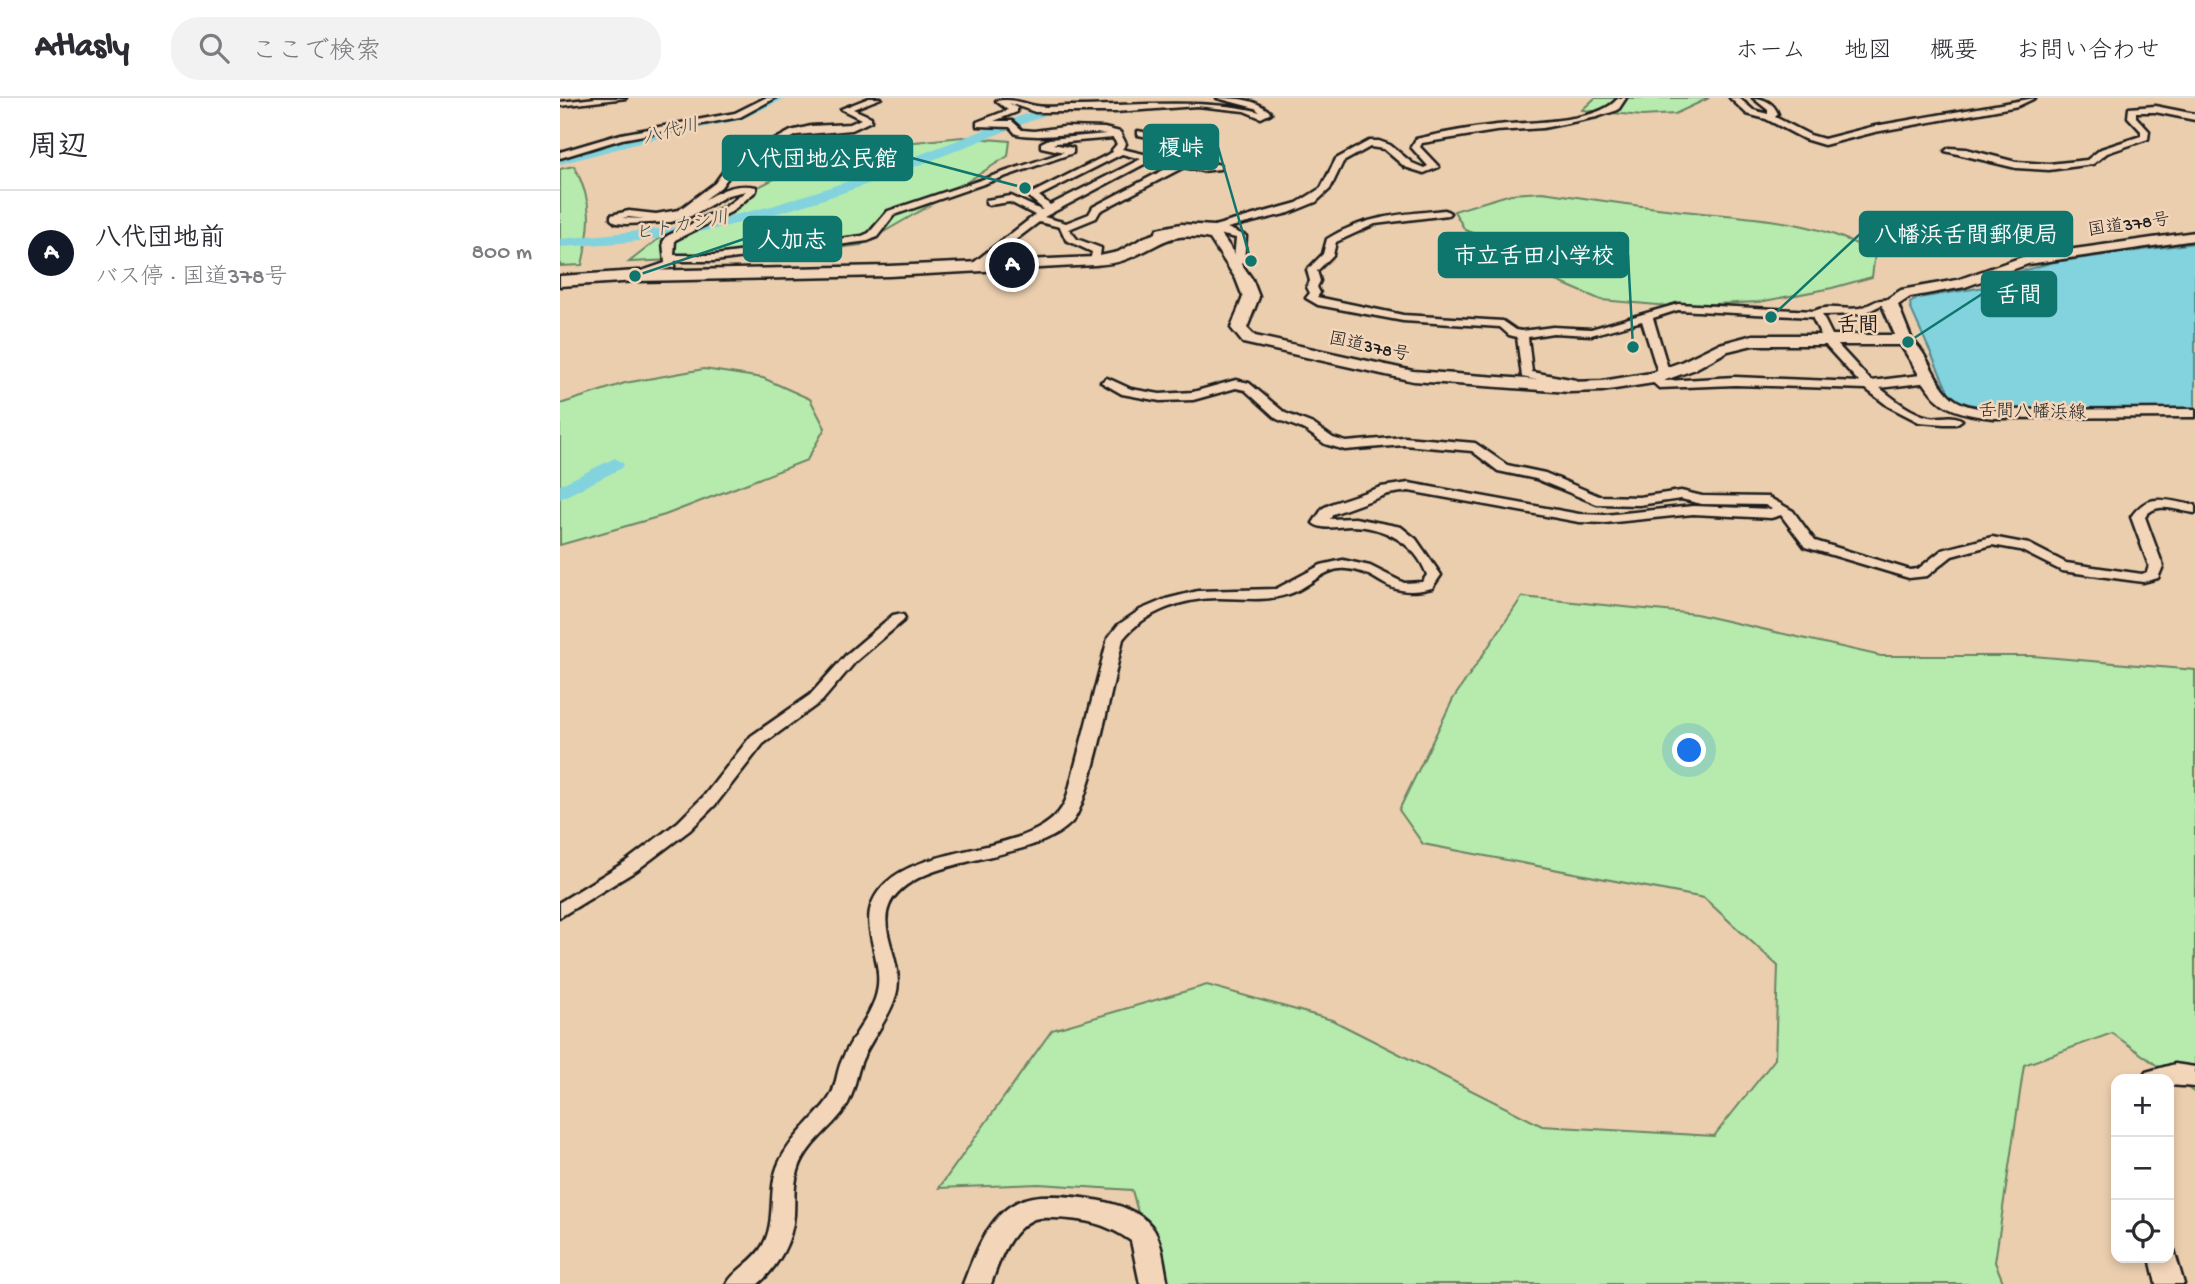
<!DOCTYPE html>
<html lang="ja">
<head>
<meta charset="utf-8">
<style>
  :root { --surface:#fff; --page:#f2f2f3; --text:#2b2b33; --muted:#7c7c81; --line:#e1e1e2; --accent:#111827 }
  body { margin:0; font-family:"Gochi Hand","Klee One",sans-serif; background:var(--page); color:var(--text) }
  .controls { position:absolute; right:21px; bottom:21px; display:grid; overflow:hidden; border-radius:14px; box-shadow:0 4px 10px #0003 }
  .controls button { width:63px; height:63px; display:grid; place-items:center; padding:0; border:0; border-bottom:2px solid var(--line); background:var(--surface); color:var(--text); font:35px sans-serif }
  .you { position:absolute; left:1130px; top:653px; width:24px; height:24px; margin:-18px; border:5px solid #fff; border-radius:50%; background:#1a73e8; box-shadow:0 0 0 10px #1a73e833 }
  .badge { display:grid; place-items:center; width:46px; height:46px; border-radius:50%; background:var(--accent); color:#fff; font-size:23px; font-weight:700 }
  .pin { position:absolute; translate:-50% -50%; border:4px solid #fff; box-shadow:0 2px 7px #0006 }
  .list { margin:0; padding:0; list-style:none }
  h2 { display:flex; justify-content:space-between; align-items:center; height:91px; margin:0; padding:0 28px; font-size:30px }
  h2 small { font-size:23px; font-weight:400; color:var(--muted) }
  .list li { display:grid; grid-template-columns:46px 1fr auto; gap:21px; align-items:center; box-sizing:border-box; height:126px; padding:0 28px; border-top:2px solid var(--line) }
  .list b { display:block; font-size:26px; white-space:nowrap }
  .list p { margin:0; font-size:23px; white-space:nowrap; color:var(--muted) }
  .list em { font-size:23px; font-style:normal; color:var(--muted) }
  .icon { flex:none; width:38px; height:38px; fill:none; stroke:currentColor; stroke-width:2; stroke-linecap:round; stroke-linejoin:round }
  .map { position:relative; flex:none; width:1635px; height:1186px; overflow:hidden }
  header { display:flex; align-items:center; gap:42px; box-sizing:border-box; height:98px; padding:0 35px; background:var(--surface); border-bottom:2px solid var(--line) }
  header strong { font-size:33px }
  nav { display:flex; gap:38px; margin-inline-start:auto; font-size:24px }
  .search { width:490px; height:63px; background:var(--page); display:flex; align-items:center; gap:18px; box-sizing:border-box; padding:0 24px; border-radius:28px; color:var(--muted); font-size:26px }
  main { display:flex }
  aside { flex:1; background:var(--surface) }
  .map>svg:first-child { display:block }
  .green { fill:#b6ebad; stroke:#698464; stroke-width:2 }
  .water { fill:#82d3dd; stroke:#598a90; stroke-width:2 }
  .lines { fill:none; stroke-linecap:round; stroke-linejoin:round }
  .river { fill:#82d3dd; fill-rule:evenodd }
  .minor-casing { stroke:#1c1c1c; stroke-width:5 }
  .major-casing { stroke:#1c1c1c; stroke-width:5 }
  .highway-casing { stroke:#1c1c1c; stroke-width:5 }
  .minor { fill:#f3d6b9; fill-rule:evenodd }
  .major { fill:#f3d6b9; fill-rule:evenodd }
  .highway { fill:#f3d6b9; fill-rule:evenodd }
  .labels { text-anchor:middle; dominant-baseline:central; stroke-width:5; stroke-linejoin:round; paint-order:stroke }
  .far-street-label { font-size:18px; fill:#1c1c1c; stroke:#f3d6b9 }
  .far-water-label { font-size:19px; font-style:italic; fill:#364a4c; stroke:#f3d6b9 }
  .far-quarter-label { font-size:21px; font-weight:bold; fill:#1c1c1c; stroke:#f3d6b9 }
  .leader { fill:none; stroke:#0f766e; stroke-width:2.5 }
  .callout-dot { fill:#0f766e; stroke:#f3d6b9; stroke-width:2.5 }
  .callout { fill:#0f766e; stroke:#0f766e; stroke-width:2.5 }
  .callout-label { font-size:23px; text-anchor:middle; font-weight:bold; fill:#fff }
</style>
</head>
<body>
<header>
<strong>Atlasly</strong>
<div class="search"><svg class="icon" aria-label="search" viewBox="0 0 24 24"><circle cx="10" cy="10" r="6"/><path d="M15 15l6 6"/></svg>ここで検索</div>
<nav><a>ホーム</a><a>地図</a><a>概要</a><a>お問い合わせ</a></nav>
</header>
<main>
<aside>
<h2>周辺<small></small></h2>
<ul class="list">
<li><span class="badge">A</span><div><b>八代団地前</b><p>バス停 · 国道378号</p></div><em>800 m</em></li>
</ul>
</aside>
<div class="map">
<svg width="1635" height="1186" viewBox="0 0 1635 1186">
  <rect width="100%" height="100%" fill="#ebceae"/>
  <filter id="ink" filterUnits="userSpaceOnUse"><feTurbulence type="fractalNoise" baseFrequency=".0143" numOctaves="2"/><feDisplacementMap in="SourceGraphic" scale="14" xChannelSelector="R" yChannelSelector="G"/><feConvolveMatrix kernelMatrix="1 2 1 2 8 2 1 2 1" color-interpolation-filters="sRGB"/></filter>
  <g filter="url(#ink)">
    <g class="green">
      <path d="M1035,0H1149L1115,16L1082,18L1022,12Z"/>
      <path d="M402,39L450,43L448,58L367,109L301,147L219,157L69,164L97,142L252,61L299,50Z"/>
      <path d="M14,68C34,106 31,127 22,167L0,168V71Z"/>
      <path d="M982,94C1029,101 1075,108 1122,113C1188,120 1256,120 1315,156L1312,179L1272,190L1199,204L1109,208L1041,202L985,178L935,145L905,132L894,113L951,96Z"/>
      <path d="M144,271L203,280L250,301L265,330L247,362L105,417L0,447V306L65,285Z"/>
      <path d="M962,499L1136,516L1321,558H1473L1635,572V995L1552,935L1464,967L1435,1164L1444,1186H597L572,1092L479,1086L379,1090L492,932L647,887L772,922L982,1028L1154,1038L1215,961L1218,868L1144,800L863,746L839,712L893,601Z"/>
    </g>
    <path class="water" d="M1635,145V311L1423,312L1406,309L1391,300L1351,211L1350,205L1359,200L1424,189L1426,183L1494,164Z"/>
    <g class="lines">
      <g class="river">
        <path d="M210,0H226L180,22L125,33L0,66V58L124,25L173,16Z"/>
        <path d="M479,11L485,15L483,18C367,64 251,114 128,136C86,144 43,146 0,149V141L128,128L212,108L301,79Z"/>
        <path d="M55,360L64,366L62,370L0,401V387Z"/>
      </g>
      <g class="minor-casing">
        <g id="minor">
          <path d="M36,0H66L0,8V4Z"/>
          <path d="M205,0H215L180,19L62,41L0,60V54L61,36L175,15Z"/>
          <path d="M309,0H321L293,11L311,19V23L292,32L237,37L174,71L161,89L144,102C161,92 176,85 196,89V93L171,114L115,142L114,157H155L302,138L309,135L328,113L504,54L481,49V45L489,41L547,36C517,32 486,42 456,36L450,29L417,28V24L448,12L436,3C451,0 462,5 476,8C486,10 498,8 508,8C565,8 649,0 700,14L695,10L657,0C676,0 697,1 711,15L701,20L684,13L637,8L555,14H475L449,5L457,10V14L434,23H452L462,32L474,33L504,29L544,30L560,34L566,46L562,51L588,57L614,44L578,37V33L651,48L631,65L657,66L660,67V71L642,73L624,69L540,113L536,120L509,131L517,141L541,150L539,165L530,163L532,154L506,142L500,129L479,124L417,171L408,169L475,117L450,104L429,107L426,106V102L451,98L481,112L483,111L470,100V96L553,54L552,52L557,46L553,40L496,45L493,46L513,50V55L334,117L317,139L308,143L155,163H115L114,169L73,180V176L105,165L103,144L107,138L164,110L186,93L168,97L131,118L111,124L66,126L56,125L51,121V117L69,113L96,116L119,112L155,85L168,67L231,33L251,28L290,26L301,21L281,11ZM624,46L641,49L633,57L616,63L615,66L533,109L529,116L506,125L484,119L590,63H596L597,60ZM562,56L581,61L490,107L479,98ZM69,119L85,121L62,120Z"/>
          <path d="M1058,0H1066L1058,12L1037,19L983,30L936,33L862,45L860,49L879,69L864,75L845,69L824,51L810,49L783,64L770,91L756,104L729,115L667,130L686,138L684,163L677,167L668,165L674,161L676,140L641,132L606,135L604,140L600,141L595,138L597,131L621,126L654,128L737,105L761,90L776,61L809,43H819L830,47L852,65L864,70L868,68L851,49L856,41C882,35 910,30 937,27C967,24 1040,25 1058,0Z"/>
          <path d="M1170,0H1179L1193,12L1208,16V12L1193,0C1204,0 1214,5 1218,16L1215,19L1250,37L1264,41L1315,28L1475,0L1458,8L1315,34L1264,47L1244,41L1206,21L1187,16Z"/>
          <path d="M1595,8L1635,16V22L1595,14H1576V19L1589,33L1588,41L1547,55L1533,66L1489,72L1456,70L1385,53L1389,50L1406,51L1456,64L1489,66L1527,62L1541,51L1581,38V33L1568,19L1569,10Z"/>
          <path d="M885,112L890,115L888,117L815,126L776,144L773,157L757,173L760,183L757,189L760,195L757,199L843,217L943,223L956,232L962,233L993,229L1031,231L1118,206L1254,213C1268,206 1285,213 1300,210C1315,206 1315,199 1333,203V207H1321L1303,216L1262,217L1276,245L1311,283L1369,276L1375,280L1369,284L1320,290C1334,301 1351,315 1369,319C1380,321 1393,315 1402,322L1396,326H1384L1359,324L1328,308L1306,291L1175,287L1099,290L1088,280L1094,276L1099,278L1082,223L1031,237L993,235L968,239L972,274L1016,282L1018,285L1012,289L962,279L957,239L949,237L940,229L843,223L758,207L746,200L750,195L747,189L750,183L747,172L763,156L767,141C804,118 843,116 885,112ZM1118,212L1252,219L1267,249L1299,284L1175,279L1106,283L1101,280L1110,277L1093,220Z"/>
          <path d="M547,280L571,291L600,296L633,294L676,282L689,285L725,315L753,326L773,340L786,344L844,339L915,345L947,367L985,375L1039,398L1079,399L1121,393L1142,398L1208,399L1233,413L1255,443L1350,472L1358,471L1382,452L1432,439L1469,446L1506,465L1582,476L1587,474L1589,468L1571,419C1589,392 1609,404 1635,407V415C1618,413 1596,402 1585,419L1603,468L1598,480L1583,484L1502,473L1460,452L1432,447L1392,458L1367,478L1349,480L1245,449L1221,417L1211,420L1133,416L1045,425L1019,424L849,393L828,396L773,416L770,421L795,420L841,429L856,441L881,477L872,490C823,502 822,473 786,471C764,469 749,490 729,496C706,504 683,500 659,500C625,500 585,513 563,541C555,574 530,705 512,724C472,767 352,755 329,808C318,834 345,866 336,897C329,921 312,939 302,962C295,979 295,996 284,1012C270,1032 247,1046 239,1070C233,1085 235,1101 234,1117C232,1143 218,1169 198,1186H167C174,1172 194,1164 203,1147C217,1122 207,1091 219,1065C231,1039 252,1024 268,1002C277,990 276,974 282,962C291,940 307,923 315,901C330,859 287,822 326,785C369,743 488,758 507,699L548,540L558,527L580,512L606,501L638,493L716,491L761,467L783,462L810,468L844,485L862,484L867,477C856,445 823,428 791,428C779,428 762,433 753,425L763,410L773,405L821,389L849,385L1019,416L1045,417L1133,408L1212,411L1205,407L1142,406L1121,401L1079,407L1037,406L976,381L938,373L912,353L844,347L785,352L765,346L745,332L717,321L685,292L676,290L633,302L600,303L562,296L541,284Z"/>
          <path d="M338,516L343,517L345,520L343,523L296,563L262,603L203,646L156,706L130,732L77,772L0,819V804L65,764L118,724L144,698L191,638L250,597L286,557L333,517Z"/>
        </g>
      </g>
      <g class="major-casing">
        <g id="major">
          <path d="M1344,238C1369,246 1373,293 1401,305C1411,310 1423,310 1434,312L1635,311V319L1434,320C1365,313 1373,292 1337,242Z"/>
          <path d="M1615,966L1635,969V989L1609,987V981H1582L1586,974Z"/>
          <path d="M481,1098C512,1097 577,1102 594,1132C603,1147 604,1169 608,1186H580L571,1143C546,1125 524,1121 493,1120C487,1120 478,1119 472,1122C448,1134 439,1164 431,1186H403C418,1148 434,1101 481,1098Z"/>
          <path d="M1609,1150L1614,1152L1624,1186H1596L1590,1160H1609Z"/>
        </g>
      </g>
      <g class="highway-casing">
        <path id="highway" d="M628,129L660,135L692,181L699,199L687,230L695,238L853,273L1009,284L1042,283L1091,275L1121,264L1156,247L1193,237H1335L1321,205L1341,192L1397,182L1465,158L1635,134V142L1468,166L1405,189L1350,199L1338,207L1352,242L1344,247H1193L1168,253L1133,272L1100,284L1042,293L1009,294L853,283L683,245L671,230L683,199L676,181L650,141C606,133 605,146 567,161C558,165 545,166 535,167L329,178L77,183L0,188V178L77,173L329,168L535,159L558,154L585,139L608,131Z"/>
      </g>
      <use href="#minor" class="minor"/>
      <use href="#major" class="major"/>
      <use href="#highway" class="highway"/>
    </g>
  </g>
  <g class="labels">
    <g class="far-street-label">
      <text transform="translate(1569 128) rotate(-8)">国道378号</text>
      <text transform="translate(809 250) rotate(12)">国道378号</text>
      <text transform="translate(1472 315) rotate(1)">舌間八幡浜線</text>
    </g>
    <g class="far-water-label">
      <text transform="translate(111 35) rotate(-14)">八代川</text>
      <text transform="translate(122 129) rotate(-10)">ヒトカシ川</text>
    </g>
    <g class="far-quarter-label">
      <text x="1298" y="229">舌間</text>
    </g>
  </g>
  <path class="leader" d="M691 163L658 49M465 90L352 60M1211 219L1300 136M75 178L184 141M1073 249L1068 157M1348 244L1422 196"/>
  <g class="callout-dot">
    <circle cx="691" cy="163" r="7"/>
    <circle cx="465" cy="90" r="7"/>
    <circle cx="1211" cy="219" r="7"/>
    <circle cx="75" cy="178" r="7"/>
    <circle cx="1073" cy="249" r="7"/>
    <circle cx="1348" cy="244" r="7"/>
  </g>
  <g class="callout">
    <rect x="584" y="27" width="74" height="44" rx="7"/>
    <rect x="163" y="38" width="189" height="44" rx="7"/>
    <rect x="1300" y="114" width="212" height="44" rx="7"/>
    <rect x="184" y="119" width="97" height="44" rx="7"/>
    <rect x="879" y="135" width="189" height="44" rx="7"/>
    <rect x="1422" y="174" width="74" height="44" rx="7"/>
  </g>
  <g class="callout-label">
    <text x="621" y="57">榎峠</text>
    <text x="257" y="68">八代団地公民館</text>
    <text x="1406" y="144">八幡浜舌間郵便局</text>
    <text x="232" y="149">人加志</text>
    <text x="974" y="165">市立舌田小学校</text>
    <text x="1459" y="204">舌間</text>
  </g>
</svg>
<div class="controls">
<button>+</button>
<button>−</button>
<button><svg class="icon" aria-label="locate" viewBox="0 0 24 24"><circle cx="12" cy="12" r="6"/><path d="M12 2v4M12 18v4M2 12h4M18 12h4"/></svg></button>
</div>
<div class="you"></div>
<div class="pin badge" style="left:452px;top:167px">A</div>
</div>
</main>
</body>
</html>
